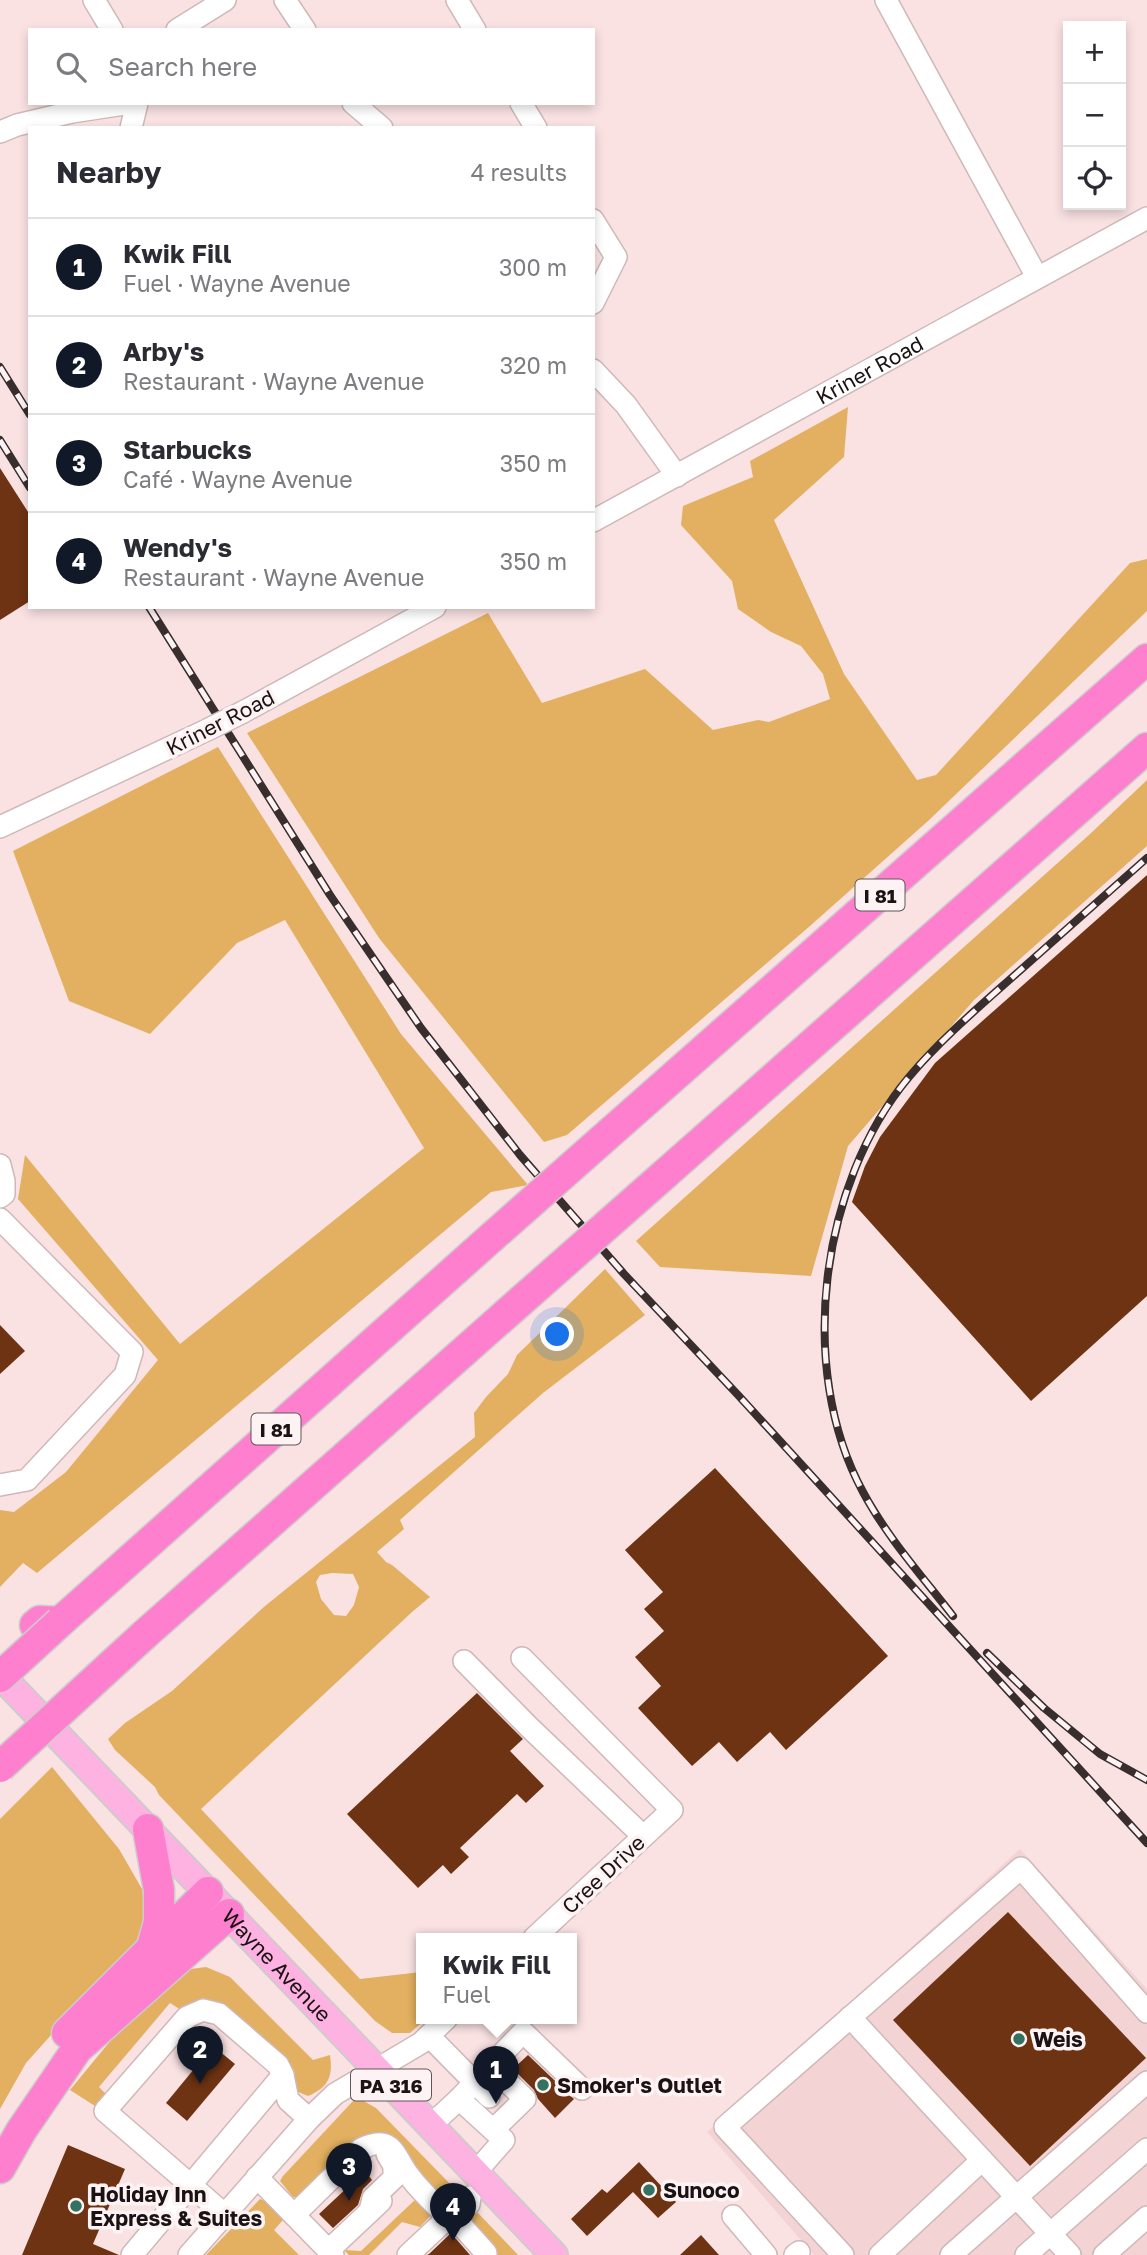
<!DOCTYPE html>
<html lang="en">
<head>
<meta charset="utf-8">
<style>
  :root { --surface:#fff; --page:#f7f7f7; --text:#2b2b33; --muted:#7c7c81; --line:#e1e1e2; --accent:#111827 }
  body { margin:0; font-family:"Golos Text",sans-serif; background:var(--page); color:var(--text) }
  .controls { position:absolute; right:21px; top:21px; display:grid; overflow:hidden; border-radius:0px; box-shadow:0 4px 10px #0003 }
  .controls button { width:63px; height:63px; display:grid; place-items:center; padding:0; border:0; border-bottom:2px solid var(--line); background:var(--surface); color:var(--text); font:35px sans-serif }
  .you { position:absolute; left:558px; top:1335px; width:24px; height:24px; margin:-18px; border:5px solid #fff; border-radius:50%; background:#1a73e8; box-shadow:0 0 0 10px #1a73e833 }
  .badge { display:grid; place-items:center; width:46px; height:46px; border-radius:50%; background:var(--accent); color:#fff; font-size:23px; font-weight:700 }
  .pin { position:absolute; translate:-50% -58px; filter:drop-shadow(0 2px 4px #0008) }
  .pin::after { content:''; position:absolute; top:37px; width:24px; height:21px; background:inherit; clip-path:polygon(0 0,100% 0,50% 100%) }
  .popup { position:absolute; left:416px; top:1933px; width:161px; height:91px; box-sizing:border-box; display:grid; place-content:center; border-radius:0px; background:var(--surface); filter:drop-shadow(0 2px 5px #0005); font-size:23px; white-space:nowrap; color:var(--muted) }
  .popup b { font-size:26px; color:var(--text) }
  .popup::after { content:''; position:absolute; left:50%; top:100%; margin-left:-14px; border:14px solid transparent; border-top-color:var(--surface) }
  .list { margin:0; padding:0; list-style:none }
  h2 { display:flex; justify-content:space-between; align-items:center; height:91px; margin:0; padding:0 28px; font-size:30px }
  h2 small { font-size:23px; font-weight:400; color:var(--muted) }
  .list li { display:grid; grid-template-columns:46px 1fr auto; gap:21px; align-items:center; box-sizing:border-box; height:98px; padding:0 28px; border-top:2px solid var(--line) }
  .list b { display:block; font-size:26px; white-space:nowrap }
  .list p { margin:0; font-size:23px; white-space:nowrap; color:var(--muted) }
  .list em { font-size:23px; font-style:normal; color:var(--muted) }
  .icon { flex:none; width:38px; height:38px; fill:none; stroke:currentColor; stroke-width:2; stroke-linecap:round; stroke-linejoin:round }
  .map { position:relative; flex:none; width:1147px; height:2255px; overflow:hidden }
  .search { position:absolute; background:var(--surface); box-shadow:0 4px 10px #0003; left:28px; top:28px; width:567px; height:77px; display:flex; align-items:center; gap:18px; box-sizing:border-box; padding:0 24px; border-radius:0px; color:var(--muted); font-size:26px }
  .panel { position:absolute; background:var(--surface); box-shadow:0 4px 10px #0003; left:28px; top:126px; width:567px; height:483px; border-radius:0px }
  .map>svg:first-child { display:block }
  .built { fill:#f4d3d4 }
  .green { fill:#e2b060; fill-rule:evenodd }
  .building { fill:#6e3312 }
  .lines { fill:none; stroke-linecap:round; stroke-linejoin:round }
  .minor-casing { stroke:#cfb8b9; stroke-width:24 }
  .major-casing { stroke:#cdcbcb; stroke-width:30 }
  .highway-casing { stroke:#cdcbcb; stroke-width:33 }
  .minor { stroke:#fff; stroke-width:21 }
  .major { stroke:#feb2e2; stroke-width:26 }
  .highway { stroke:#fe7fce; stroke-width:30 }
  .rail-casing { stroke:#382e2e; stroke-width:8 }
  .rail { stroke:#fdf3f4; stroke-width:5; stroke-dasharray:16; stroke-linecap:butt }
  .minor-bridge-casing { stroke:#cfb8b9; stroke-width:24; stroke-linecap:butt }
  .highway-bridge-casing { stroke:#cdcbcb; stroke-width:33; stroke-linecap:butt }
  .minor-bridge { stroke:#fff; stroke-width:21 }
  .highway-bridge { stroke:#fe7fce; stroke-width:30 }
  .poi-dot { fill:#337260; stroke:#fdf3f4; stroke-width:2.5 }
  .labels { text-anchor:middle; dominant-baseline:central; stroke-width:7; stroke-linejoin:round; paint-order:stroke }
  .shield { fill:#fdf3f4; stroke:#5f5656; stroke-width:2 }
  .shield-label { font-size:19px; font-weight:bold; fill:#1b1313 }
  .street-label { font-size:21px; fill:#1b1313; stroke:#fdf3f4 }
  .poi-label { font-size:21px; font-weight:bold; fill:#1b1313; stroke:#fdf3f4; text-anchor:start }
</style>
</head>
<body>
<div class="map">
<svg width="1147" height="2255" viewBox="0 0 1147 2255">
  <rect width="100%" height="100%" fill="#fae2e3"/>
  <path class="built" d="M1020,1849L1147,1989V2255H814L707,2132Z"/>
  <g class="green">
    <path d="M848,407L844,457L774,520L844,674L917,780L936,775L1130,563L1147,559V611L928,821L810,926L567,1135L544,1142L379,938L247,733L488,613L542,703L645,669L713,730L758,720L769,722L830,699L823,674L801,646L771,632L738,609L732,581L681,525L683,506L753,477L750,461Z"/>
    <path d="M218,747L401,1034L528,1185L491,1192L37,1573L23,1563L0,1587V1510L14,1512L66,1472L158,1360L18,1199L25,1155L180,1344L424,1148L285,920L237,943L150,1034L69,1001L13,851Z"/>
    <path d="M1147,780V846L974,1000L848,1146L811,1276L660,1267L636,1241L1090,834Z"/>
    <path d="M605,1269L645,1315L543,1393L400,1520L404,1529L377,1552L386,1562L392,1565L430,1597L412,1612L201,1809L360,1979L421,1972V2018H427L410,2033H392L375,2021L159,1795L155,1787L115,1750L108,1739L125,1723L172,1691L265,1606L475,1437L474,1413L486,1397L508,1374L517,1355ZM332,1573L353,1574L359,1587L354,1605L346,1616L334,1615L321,1599L316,1582L320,1575Z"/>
    <path d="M52,1767L119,1849L142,1889L145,1908L139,1940L103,1977L26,2063L0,2109V1819Z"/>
    <path d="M206,1967L230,1977L313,2060L330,2055C333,2076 329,2087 308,2096L296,2091L294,2070L282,2054L229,2011L181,2010L170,2003L99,2087L108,2096L95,2106L70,2090L116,2034L183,1970Z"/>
    <path d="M360,2099L376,2108L455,2189L453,2194L445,2201L385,2137L301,2197H293L280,2181L283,2176L354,2100Z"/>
    <path d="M418,2197L434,2212L420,2227L402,2222L369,2255H349L344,2250L361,2251Z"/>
    <path d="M260,2199L268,2202L283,2220L274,2230L299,2255H206Z"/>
    <path d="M478,2213L518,2255H497L468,2224L471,2215Z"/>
  </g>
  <g class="building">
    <path d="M0,468L30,515V601L0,620Z"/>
    <path d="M1147,875V1296L1031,1401L852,1202L865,1166L880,1137L935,1063Z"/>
    <path d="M0,1325L25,1351L0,1374Z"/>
    <path d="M715,1468L888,1656L786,1750L770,1732L737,1762L719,1742L692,1766L638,1708L661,1686L635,1657L664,1631L644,1609L663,1592L625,1550Z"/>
    <path d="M477,1693L523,1739L510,1751L544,1786L526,1803L517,1794L460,1848L469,1857L451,1874L443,1865L418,1888L347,1814Z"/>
    <path d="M1008,1912L1146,2058L1030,2166L893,2020Z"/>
    <path d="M213,2046L235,2064L187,2121L166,2103Z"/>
    <path d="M528,2055L574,2099L555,2118L538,2099L534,2090L513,2069Z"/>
    <path d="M68,2145L125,2169L93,2244L119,2255H22Z"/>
    <path d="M639,2162L676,2202L658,2218L633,2192L587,2236L571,2219L602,2189L607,2193Z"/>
    <path d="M365,2171L372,2180L363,2189L358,2205L333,2228L319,2214Z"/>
    <path d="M451,2233L470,2255H427L429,2254Z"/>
    <path d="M701,2235L719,2255H680Z"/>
  </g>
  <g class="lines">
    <g class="minor-casing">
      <g id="minor">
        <path d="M94,0L112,30"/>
        <path d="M285,0L305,30"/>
        <path d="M457,0L475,30"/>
        <path d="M886,0L1037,277"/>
        <path d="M177,30L225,0"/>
        <path d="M353,103L382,128"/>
        <path d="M521,103L536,128"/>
        <path d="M131,128L137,103"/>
        <path d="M0,132L17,125L72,112L131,103"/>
        <path d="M593,220L616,257L593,303"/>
        <path d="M593,370L626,405L677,476"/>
        <path id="s1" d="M593,521L1147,218"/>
        <path d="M243,712L435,607"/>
        <path d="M0,827L207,730"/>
        <path d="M0,1165L4,1181V1194L0,1197"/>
        <path d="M0,1219L132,1352L125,1375L27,1480L0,1485"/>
        <path d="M522,1658L672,1810L534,1938"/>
        <path d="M464,1661L529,1727L643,1836"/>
        <path d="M850,2017L1070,2255"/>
        <path d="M429,2036L489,2097"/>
        <path d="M491,2066L525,2099L493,2130"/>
        <path d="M459,2099L523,2032L582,2089"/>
        <path d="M430,2126L459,2099L504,2140L475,2173"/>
        <path d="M257,2177L333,2255"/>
        <path d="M370,2211L373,2198L394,2178V2166L387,2154"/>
        <path d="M224,2214L105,2111L187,2017L203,2010L219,2014L278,2065L283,2075L288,2100L309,2119"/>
        <path d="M451,2214L486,2253L484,2255"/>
        <path d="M294,2215L361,2149C394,2132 395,2159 410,2177C421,2192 435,2204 448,2217"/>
        <path d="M733,2216L766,2255"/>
        <path d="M329,2250L381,2201"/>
        <path d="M132,2255L283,2075"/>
        <path d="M189,2255L309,2119L335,2094L421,2043L447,2018"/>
        <path d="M408,2255L454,2212L459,2211L469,2204L470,2197"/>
        <path d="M795,2255L799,2252"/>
        <path d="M843,2255L725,2127L1021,1868L1147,2012"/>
        <path d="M880,2255L982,2160"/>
        <path d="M951,2255L1147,2082"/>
        <path d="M1026,2255L1147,2149"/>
        <path d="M1104,2255L1147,2217"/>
      </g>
    </g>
    <g class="major-casing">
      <g id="major">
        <path id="s2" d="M0,1675L554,2255"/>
      </g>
    </g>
    <g class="highway-casing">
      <g id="highway">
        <path d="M612,1131L1147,659"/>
        <path d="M665,1174L1147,748"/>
        <path d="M35,1625L40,1621L60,1622L492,1237"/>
        <path d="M144,1635L505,1315"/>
        <path d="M148,1829L159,1890V1922L151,1950"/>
        <path d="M67,2033L208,1892"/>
        <path d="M0,2168L21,2131L77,2049L229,1914"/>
      </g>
    </g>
    <use href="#minor" class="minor"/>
    <use href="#major" class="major"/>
    <use href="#highway" class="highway"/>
    <g class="rail-casing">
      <g id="rail">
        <path d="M0,367L30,415"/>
        <path d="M0,440L30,488"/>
        <path d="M149,607L330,895L421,1028L520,1155L624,1274L738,1395L1147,1843"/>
        <path d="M953,1616C922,1576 887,1537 863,1492C796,1369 820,1183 909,1077C941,1039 979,1007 1016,974C1060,935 1103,897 1147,858"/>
        <path d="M987,1653L1044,1708L1100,1754L1147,1780"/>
      </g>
    </g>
    <use href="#rail" class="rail"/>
    <g class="minor-bridge-casing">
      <path id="minor-bridge" d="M207,730L243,712"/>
    </g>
    <g class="highway-bridge-casing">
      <g id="highway-bridge">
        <path d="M492,1237L612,1131"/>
        <path d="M505,1315L665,1174"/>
        <path d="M0,1677L60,1622"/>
        <path d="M0,1767L144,1635"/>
      </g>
    </g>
    <use href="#minor-bridge" class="minor-bridge"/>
    <use href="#highway-bridge" class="highway-bridge"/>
  </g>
  <g class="poi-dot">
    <circle cx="1019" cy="2039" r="7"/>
    <circle cx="543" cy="2085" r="7"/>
    <circle cx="649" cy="2190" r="7"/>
    <circle cx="76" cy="2206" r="7"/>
  </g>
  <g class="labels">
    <g class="shield">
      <rect x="855.5" y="879.5" width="49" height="31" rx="5"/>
      <rect x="251.5" y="1413.5" width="49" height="31" rx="5"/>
      <rect x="351" y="2069.5" width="80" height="31" rx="5"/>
    </g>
    <g class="shield-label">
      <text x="880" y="895">I 81</text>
      <text x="276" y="1429">I 81</text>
      <text x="391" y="2085">PA 316</text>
    </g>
    <g class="street-label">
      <text stroke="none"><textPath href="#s1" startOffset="315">Kriner Road</textPath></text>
      <text transform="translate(220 722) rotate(-27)">Kriner Road</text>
      <text transform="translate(603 1874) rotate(-43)">Cree Drive</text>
      <text stroke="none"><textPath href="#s2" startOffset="401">Wayne Avenue</textPath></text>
    </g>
    <g class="poi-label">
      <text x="1033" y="2039">Weis</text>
      <text x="557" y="2085">Smoker's Outlet</text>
      <text x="663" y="2190">Sunoco</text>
      <text x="90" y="2194">Holiday Inn<tspan x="90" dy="24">Express &amp; Suites</tspan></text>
    </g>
  </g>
</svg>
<div class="controls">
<button>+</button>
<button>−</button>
<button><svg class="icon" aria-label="locate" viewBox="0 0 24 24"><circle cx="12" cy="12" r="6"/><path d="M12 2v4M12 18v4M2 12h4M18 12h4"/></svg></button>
</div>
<div class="you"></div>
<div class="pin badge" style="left:496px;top:2104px">1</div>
<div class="popup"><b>Kwik Fill</b>Fuel</div>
<div class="pin badge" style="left:200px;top:2084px">2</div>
<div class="pin badge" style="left:349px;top:2201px">3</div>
<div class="pin badge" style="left:453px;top:2241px">4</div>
<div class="search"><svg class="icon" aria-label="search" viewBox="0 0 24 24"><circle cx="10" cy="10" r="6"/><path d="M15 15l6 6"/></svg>Search here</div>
<section class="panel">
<h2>Nearby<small>4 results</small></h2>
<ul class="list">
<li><span class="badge">1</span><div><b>Kwik Fill</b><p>Fuel · Wayne Avenue</p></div><em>300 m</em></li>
<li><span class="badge">2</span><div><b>Arby's</b><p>Restaurant · Wayne Avenue</p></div><em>320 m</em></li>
<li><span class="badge">3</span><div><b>Starbucks</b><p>Café · Wayne Avenue</p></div><em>350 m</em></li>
<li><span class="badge">4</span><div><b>Wendy's</b><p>Restaurant · Wayne Avenue</p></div><em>350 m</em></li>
</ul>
</section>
</div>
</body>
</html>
